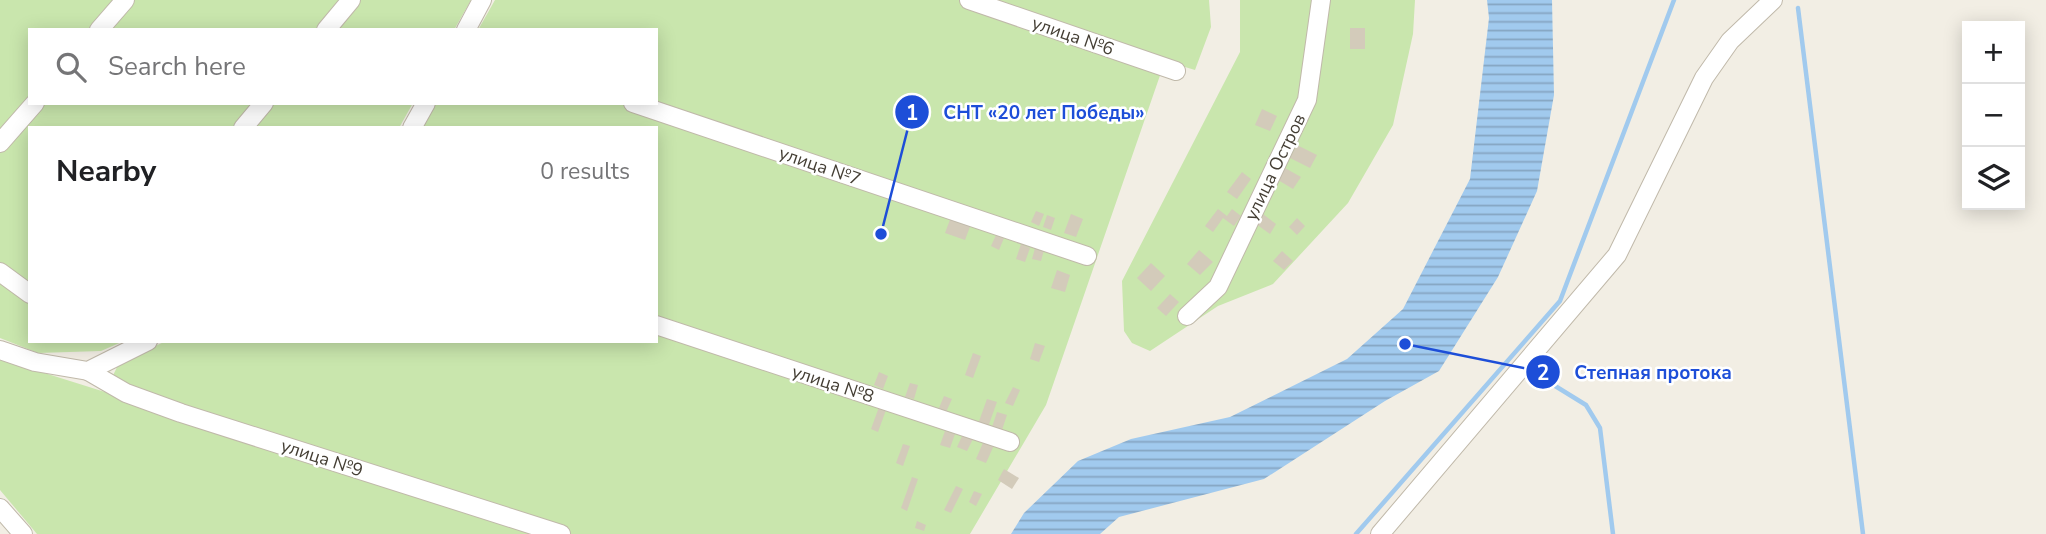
<!DOCTYPE html>
<html lang="en">
<head>
<meta charset="utf-8">
<style>
  :root { --surface:#fff; --page:#f2f2f2; --text:#202124; --muted:#757577; --line:#e0e0e0 }
  body { margin:0; font-family:"Nunito Sans",sans-serif; background:var(--page); color:var(--text) }
  .controls { position:absolute; right:21px; top:21px; display:grid; overflow:hidden; border-radius:0px; box-shadow:0 4px 18px #0003 }
  .controls button { width:63px; height:63px; display:grid; place-items:center; padding:0; border:0; border-bottom:2px solid var(--line); background:var(--surface); color:var(--text); font:35px sans-serif }
  .list { margin:0; padding:0; list-style:none }
  h2 { display:flex; justify-content:space-between; align-items:center; height:91px; margin:0; padding:0 28px; font-size:30px }
  h2 small { font-size:23px; font-weight:400; color:var(--muted) }
  .icon { flex:none; width:38px; height:38px; fill:none; stroke:currentColor; stroke-width:2; stroke-linecap:round; stroke-linejoin:round }
  .map { position:relative; flex:none; width:2046px; height:534px; overflow:hidden }
  .search { position:absolute; background:var(--surface); box-shadow:0 4px 18px #0003; left:28px; top:28px; width:630px; height:77px; display:flex; align-items:center; gap:18px; box-sizing:border-box; padding:0 24px; border-radius:0px; color:var(--muted); font-size:26px }
  .panel { position:absolute; background:var(--surface); box-shadow:0 4px 18px #0003; left:28px; top:126px; width:630px; height:217px; border-radius:0px }
  .map>svg:first-child { display:block }
  .garden { fill:#c9e6ad }
  .water { fill:url(#water-rules) }
  .lines { fill:none; stroke-linecap:round; stroke-linejoin:round }
  .stream { stroke:#a1caee; stroke-width:4.5 }
  .building { fill:#d3cbba }
  .minor-casing { stroke:#c0b9aa; stroke-width:20 }
  .minor { stroke:#fff; stroke-width:18 }
  .labels { text-anchor:middle; dominant-baseline:central; stroke-width:5; stroke-linejoin:round; paint-order:stroke }
  .street-label { font-size:18px; fill:#443e34; stroke:#fff }
  .leader { fill:none; stroke:#1d4ed8; stroke-width:2.5 }
  .callout-dot { fill:#1d4ed8; stroke:#fff; stroke-width:2.5 }
  .mark-label { font-size:21px; text-anchor:middle; font-weight:bold; fill:#fff }
  .callout-label { font-size:19px; text-anchor:middle; font-weight:bold; fill:#1d4ed8; stroke:#fff; stroke-width:5; stroke-linejoin:round; paint-order:stroke }
</style>
</head>
<body>
<div class="map">
<svg width="2046" height="534" viewBox="0 0 2046 534">
  <defs>
    <pattern id="water-rules" width="6" height="5" patternUnits="userSpaceOnUse" patternTransform="scale(1.75)"><rect width="6" height="5" fill="#a1caee"/><path d="M0 2.5h6" fill="none" stroke="#85a5c2"/></pattern>
  </defs>
  <rect width="100%" height="100%" fill="#f2eee4"/>
  <g class="garden">
    <path d="M0,0H471L454,30H30V103H413L399,128H30V341H124L101,351L38,353L0,338Z"/>
    <path d="M495,0H1209L1211,27L1195,70L1165,61L1046,405L970,534H37L0,490V359L105,392L119,363L166,341H656V128H422L436,103H656V30H478Z"/>
    <path d="M1240,0H1415L1413,34L1393,125L1348,203L1273,284L1218,306L1150,351L1132,343L1124,331L1122,281L1240,52Z"/>
  </g>
  <path class="water" d="M1487,0H1552L1554,95L1537,191L1498,277L1439,371L1385,401L1264,479L1119,517L1100,534H1011L1024,513L1078,461L1131,439L1230,417L1347,359L1403,309L1470,179L1489,18Z"/>
  <g class="lines">
    <g class="stream">
      <path d="M1798,8L1863,534"/>
      <path d="M1526,368L1586,405L1600,428L1613,534"/>
      <path d="M1356,534L1560,301L1674,0"/>
    </g>
  </g>
  <g class="building">
    <rect x="1350" y="28" width="15" height="21"/>
    <path d="M1262,109L1277,116L1270,131L1255,125Z"/>
    <path d="M1297,145L1317,155L1310,168L1290,158Z"/>
    <path d="M1285,168L1301,177L1293,189L1278,180Z"/>
    <path d="M1242,172L1251,179L1237,199L1227,192Z"/>
    <path d="M1218,209L1227,216L1232,209L1241,216L1234,226L1223,218L1213,232L1205,226Z"/>
    <path d="M1036,211L1044,214L1039,226L1031,222Z"/>
    <path d="M1071,214L1083,219L1076,237L1064,233Z"/>
    <path d="M1263,214L1276,224L1270,234L1256,224Z"/>
    <path d="M1047,215L1055,218L1051,230L1043,227Z"/>
    <path d="M951,217L971,224L965,240L945,233Z"/>
    <path d="M1297,218L1305,226L1297,235L1289,227Z"/>
    <path d="M996,235L1004,238L999,250L991,246Z"/>
    <path d="M1021,244L1030,248L1025,262L1016,259Z"/>
    <path d="M1035,248L1044,250L1041,261L1032,259Z"/>
    <path d="M1199,250L1213,262L1200,275L1187,264Z"/>
    <path d="M1282,251L1293,261L1284,270L1273,261Z"/>
    <path d="M1151,263L1165,276L1151,291L1137,278Z"/>
    <path d="M1057,270L1070,275L1065,292L1051,288Z"/>
    <path d="M1170,294L1179,302L1166,316L1157,308Z"/>
    <path d="M1035,343L1045,346L1039,362L1030,359Z"/>
    <path d="M973,353L981,356L973,378L965,375Z"/>
    <path d="M879,372L888,376L883,389L874,385Z"/>
    <path d="M910,383L918,385L914,399L905,397Z"/>
    <path d="M1013,387L1020,390L1013,406L1005,403Z"/>
    <path d="M944,396L952,399L946,412L939,408Z"/>
    <path d="M987,399L997,402L988,427L978,424Z"/>
    <path d="M879,407L886,410L878,432L871,429Z"/>
    <path d="M997,412L1007,415L1002,430L992,427Z"/>
    <path d="M945,431L955,434L950,448L940,445Z"/>
    <path d="M963,434L973,439L967,451L957,447Z"/>
    <path d="M985,438L995,443L986,463L976,459Z"/>
    <path d="M903,444L910,446L903,466L896,463Z"/>
    <path d="M1004,469L1019,478L1012,489L998,480Z"/>
    <path d="M912,477L918,479L907,511L901,508Z"/>
    <path d="M956,486L963,489L951,513L944,510Z"/>
    <path d="M974,491L982,494L976,506L969,502Z"/>
    <path d="M917,521L926,525L924,531L915,528Z"/>
  </g>
  <g class="lines">
    <g class="minor-casing">
      <g id="minor">
        <path d="M969,0L1176,71"/>
        <path d="M99,30L125,0"/>
        <path d="M326,30L351,0"/>
        <path d="M466,30L482,0"/>
        <path d="M633,103L1087,256"/>
        <path d="M243,128L264,103"/>
        <path d="M412,128L426,103"/>
        <path d="M0,143L35,103"/>
        <path d="M0,272L30,294"/>
        <path d="M1187,316L1218,287L1307,100L1321,0"/>
        <path d="M656,325L1010,442"/>
        <path d="M0,350L35,362L88,371L148,341"/>
        <path d="M88,371L126,393L181,413L561,534"/>
        <path d="M0,508L23,534"/>
        <path d="M1380,534L1617,255L1704,78L1730,41L1773,0"/>
      </g>
    </g>
    <use href="#minor" class="minor"/>
  </g>
  <g class="labels">
    <g class="street-label">
      <text transform="translate(1073 36) rotate(19)">улица №6</text>
      <text transform="translate(820 166) rotate(19)">улица №7</text>
      <text transform="translate(1275 167) rotate(-64)">улица Остров</text>
      <text transform="translate(833 384) rotate(18)">улица №8</text>
      <text transform="translate(322 458) rotate(18)">улица №9</text>
    </g>
  </g>
  <path class="leader" d="M881 234L912 112M1405 344L1543 372"/>
  <g class="callout-dot">
    <circle cx="881" cy="234" r="7"/>
    <circle cx="1405" cy="344" r="7"/>
    <circle cx="912" cy="112" r="18"/>
    <circle cx="1543" cy="372" r="18"/>
  </g>
  <g class="mark-label">
    <text x="912" y="120">1</text>
    <text x="1543" y="380">2</text>
  </g>
  <g class="callout-label">
    <text x="1044" y="119">СНТ «20 лет Победы»</text>
    <text x="1653" y="379">Степная протока</text>
  </g>
</svg>
<div class="controls">
<button>+</button>
<button>−</button>
<button><svg class="icon" aria-label="layers" viewBox="0 0 24 24"><path d="M12 4l9 5-9 5-9-5zM3 14l9 5 9-5"/></svg></button>
</div>
<div class="search"><svg class="icon" aria-label="search" viewBox="0 0 24 24"><circle cx="10" cy="10" r="6"/><path d="M15 15l6 6"/></svg>Search here</div>
<section class="panel">
<h2>Nearby<small>0 results</small></h2>
<ul class="list">
</ul>
</section>
</div>
</body>
</html>
